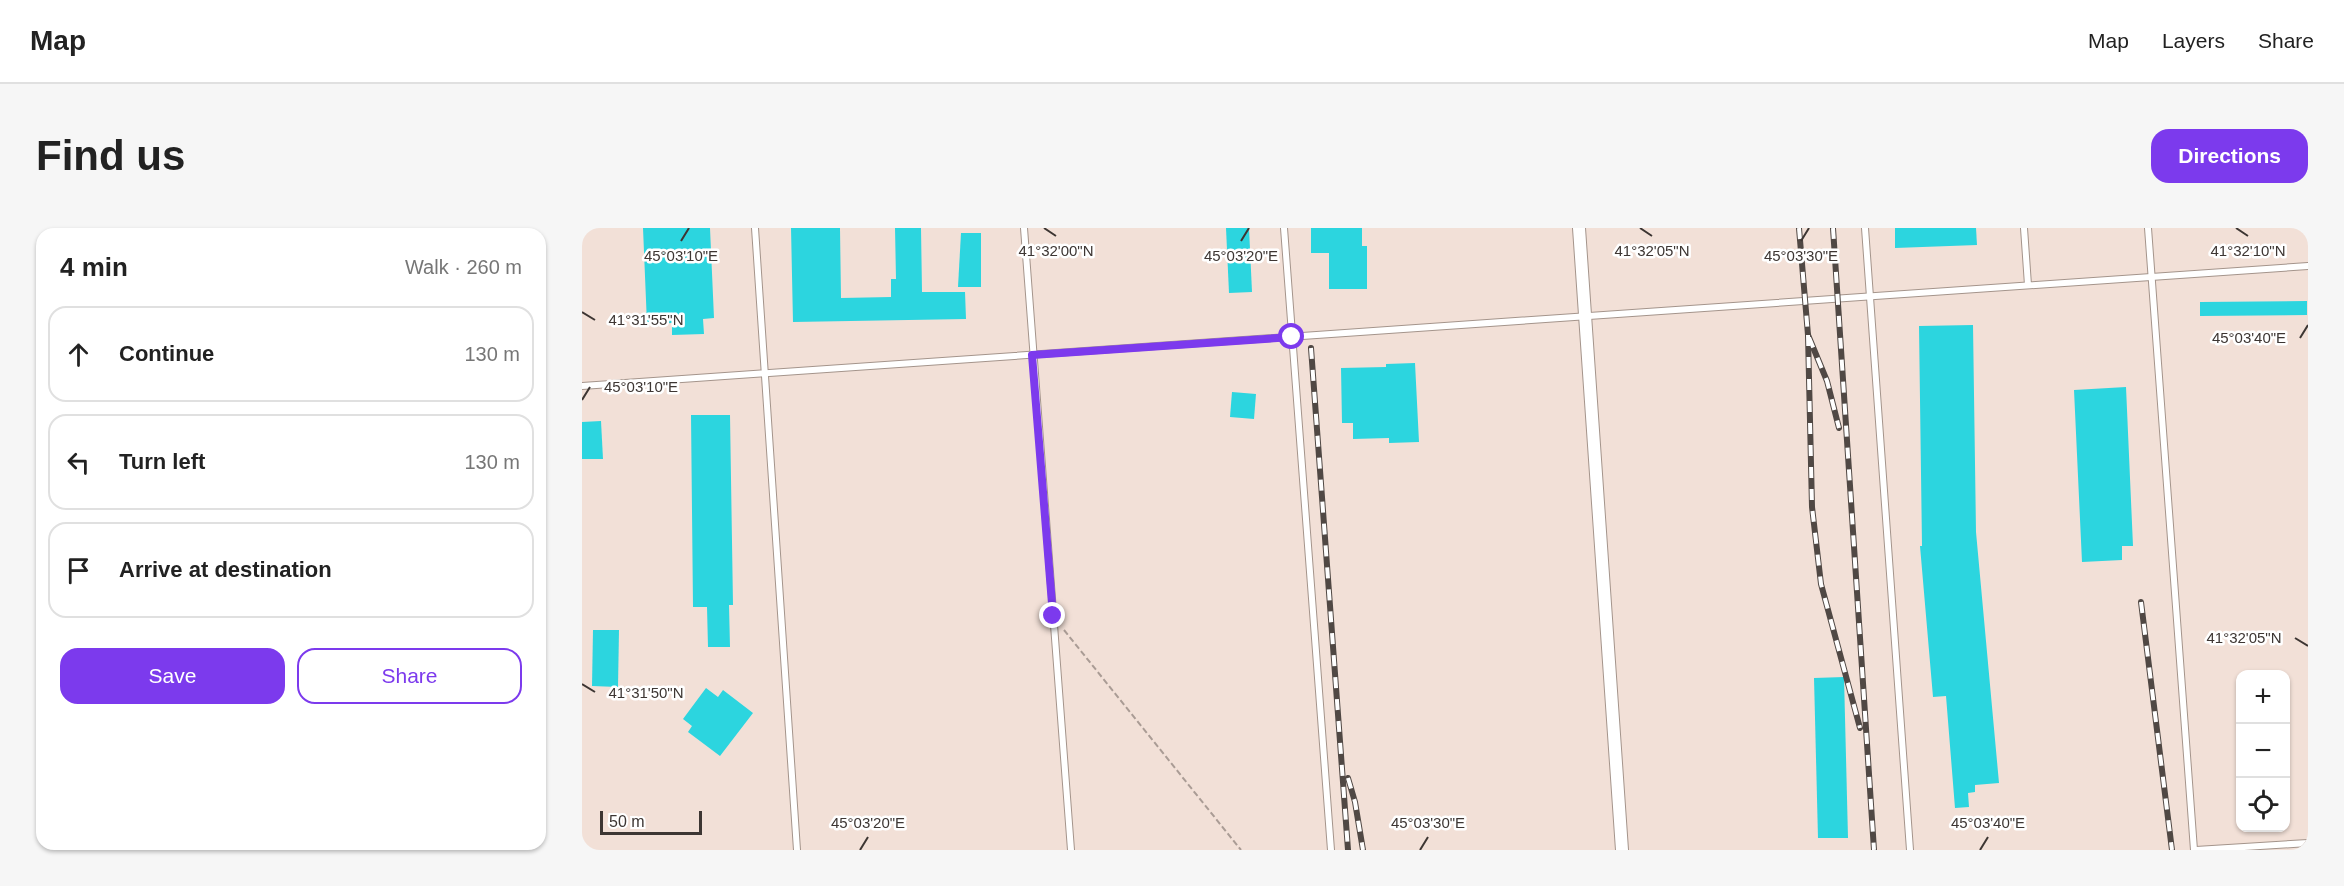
<!DOCTYPE html>
<html lang="en">
<head>
<meta charset="utf-8">
<style>
  :root { --surface:#fff; --page:#f6f6f6; --text:#222; --muted:#767676; --line:#e0e0e0; --accent:#7c3aed }
  body { margin:0; font-family:Arial,sans-serif; background:var(--page); color:var(--text) }
  .controls { position:absolute; right:18px; bottom:18px; display:grid; overflow:hidden; border-radius:12px; box-shadow:0 2px 4px #0004 }
  .controls button { width:54px; height:54px; display:grid; place-items:center; padding:0; border:0; border-bottom:2px solid var(--line); background:var(--surface); color:var(--text); font:30px sans-serif }
  .scale { position:absolute; left:18px; bottom:15px; width:102px; box-sizing:border-box; padding-left:6px; border:3px solid #3d3633; border-top:0; font-size:16px; line-height:21px; white-space:nowrap; color:#3d3633; -webkit-text-stroke:4px #fff; paint-order:stroke }
  .stop { position:absolute; width:18px; height:18px; margin:-14px; border:4px solid #7c3aed; border-radius:50%; background:#fff }
  .stop.end { background:#7c3aed; border-color:#fff; box-shadow:0 2px 6px #0008 }
  .list { margin:0; padding:0; list-style:none }
  h2 { display:flex; justify-content:space-between; align-items:center; height:78px; margin:0; padding:0 24px; font-size:26px }
  h2 small { font-size:20px; font-weight:400; color:var(--muted) }
  .list li { display:grid; grid-template-columns:39px 1fr auto; gap:18px; align-items:center; box-sizing:border-box; height:96px; margin:0 12px 12px; padding:0 12px; border:2px solid var(--line); border-radius:18px }
  .list b { display:block; font-size:22px; white-space:nowrap }
  .list em { font-size:20px; font-style:normal; color:var(--muted) }
  .actions { display:flex; gap:12px; padding:18px 24px }
  .actions a { flex:1; padding:14px 0; border:2px solid var(--accent); border-radius:18px; text-align:center; font-size:21px; color:var(--accent) }
  .actions .main { background:var(--accent); color:#fff }
  .icon { flex:none; width:33px; height:33px; fill:none; stroke:currentColor; stroke-width:2; stroke-linecap:round; stroke-linejoin:round }
  .map { position:relative; flex:none; width:1726px; height:622px; overflow:hidden; border-radius:18px }
  header { display:flex; align-items:center; gap:36px; box-sizing:border-box; height:84px; padding:0 30px; background:var(--surface); border-bottom:2px solid var(--line) }
  header strong { font-size:28px }
  nav { display:flex; gap:33px; margin-inline-start:auto; font-size:21px }
  .intro { display:flex; align-items:center; justify-content:space-between; box-sizing:border-box; height:144px; padding:0 36px }
  h1 { margin:0; font-size:42px }
  .button { padding:15px 27px; border-radius:18px; background:var(--accent); color:#fff; font-size:21px; font-weight:700 }
  main { display:flex; gap:36px; padding:0 36px }
  aside { flex:1; background:var(--surface); border-radius:18px; box-shadow:0 2px 4px #0004 }
  .map>svg:first-child { display:block }
  .building { fill:#2cd5df }
  .lines { fill:none; stroke-linecap:round; stroke-linejoin:round }
  .lane-casing { stroke:#a4948b; stroke-width:8 }
  .street-casing { stroke:#a4948b; stroke-width:14 }
  .path { stroke:#aa9c95; stroke-width:2; stroke-dasharray:6 3; stroke-linecap:butt }
  .lane { stroke:#fff; stroke-width:6 }
  .street { stroke:#fff; stroke-width:12 }
  .rail-casing { stroke:#504844; stroke-width:6 }
  .rail { stroke:#fff; stroke-width:4; stroke-dasharray:11; stroke-linecap:butt }
  .route { stroke:#7c3aed; stroke-width:8 }
  .ticks { fill:none; stroke:#3d3633; stroke-width:2 }
  .ticks-label { font-size:15px; text-anchor:middle; fill:#3d3633; stroke:#fff; stroke-width:5; stroke-linejoin:round; paint-order:stroke }
</style>
</head>
<body>
<header>
<strong>Map</strong>
<nav><a>Map</a><a>Layers</a><a>Share</a></nav>
</header>
<div class="intro"><h1>Find us</h1><a class="button">Directions</a></div>
<main>
<aside>
<h2>4 min<small>Walk · 260 m</small></h2>
<ul class="list">
<li><svg class="icon" aria-label="ahead" viewBox="0 0 24 24"><path d="M12 20V5M6 11l6-6 6 6"/></svg><div><b>Continue</b></div><em>130 m</em></li>
<li><svg class="icon" aria-label="left" viewBox="0 0 24 24"><path d="M17 20v-9H6M10 6l-5 5 5 5"/></svg><div><b>Turn left</b></div><em>130 m</em></li>
<li><svg class="icon" aria-label="arrive" viewBox="0 0 24 24"><path d="M6 21V4h12l-3 4 3 4H6"/></svg><div><b>Arrive at destination</b></div></li>
</ul>
<div class="actions"><a class="main">Save</a><a>Share</a></div>
</aside>
<div class="map">
<svg width="1726" height="622" viewBox="0 0 1726 622">
  <rect width="100%" height="100%" fill="#f2e0d7"/>
  <g class="building">
    <path d="M61,0H128L132,90L121,91L122,106L90,107V95L65,96Z"/>
    <path d="M209,0H258L259,70L309,69V51H314L313,0H339L340,64H383L384,91L211,94Z"/>
    <path d="M644,0H667L670,64L647,65Z"/>
    <path d="M729,0H780V18H785V61H747V25H729Z"/>
    <path d="M1313,0H1394L1395,17L1313,20Z"/>
    <path d="M379,5H399V59H376Z"/>
    <path d="M1725,73V87L1618,88V74Z"/>
    <path d="M1391,97L1394,304L1417,555L1393,557V564L1386,565L1387,579L1373,580L1364,468L1351,469L1338,318H1340L1337,98Z"/>
    <path d="M833,135L837,214L807,215V210L771,211V195H760L759,140L804,139V136Z"/>
    <path d="M1544,159L1551,318H1540V332L1500,334L1492,162Z"/>
    <path d="M650,164L674,166L672,191L648,189Z"/>
    <path d="M109,187H148L151,377H147L148,419H126L125,379H111Z"/>
    <path d="M19,193L21,231H0V194Z"/>
    <path d="M11,402H37L36,459L10,458Z"/>
    <path d="M1262,449L1266,610H1236L1232,450Z"/>
    <path d="M124,460L136,469L141,462L171,485L138,528L106,504L110,498L101,491Z"/>
  </g>
  <g class="lines">
    <g class="lane-casing">
      <g id="lane">
        <path d="M173,0L215,622"/>
        <path d="M442,0L489,622"/>
        <path d="M702,0L749,622"/>
        <path d="M1283,0L1328,622"/>
        <path d="M1442,0L1446,57"/>
        <path d="M1566,0L1612,622"/>
        <path d="M0,158L1726,38"/>
        <path d="M1614,622L1726,615"/>
      </g>
    </g>
    <g class="street-casing">
      <path id="street" d="M997,0L1040,622"/>
    </g>
    <path class="path" d="M482,402L659,622"/>
    <use href="#lane" class="lane"/>
    <use href="#street" class="street"/>
    <g class="rail-casing">
      <g id="rail">
        <path d="M1217,0L1226,107L1245,153L1257,200"/>
        <path d="M1251,0L1292,622"/>
        <path d="M1226,107L1230,279L1239,356L1278,500"/>
        <path d="M729,120L766,622"/>
        <path d="M1559,374L1590,622"/>
        <path d="M766,550L773,574L781,622"/>
      </g>
    </g>
    <use href="#rail" class="rail"/>
  </g>
  <g class="lines">
    <path class="route" d="M471,388L450,127L710,109"/>
  </g>
  <path class="ticks" d="M462,0L474,8M1058,0L1070,8M1654,0L1666,8M99,13L107,0M659,13L667,0M1219,13L1227,0M0,84L13,92M1718,110L1726,97M0,172L8,159M1713,410L1726,418M0,456L13,464M278,622L286,609M838,622L846,609M1398,622L1406,609"/>
  <g class="ticks-label">
    <text x="474" y="28">41°32'00"N</text>
    <text x="1070" y="28">41°32'05"N</text>
    <text x="1666" y="28">41°32'10"N</text>
    <text x="99" y="33">45°03'10"E</text>
    <text x="659" y="33">45°03'20"E</text>
    <text x="1219" y="33">45°03'30"E</text>
    <text x="64" y="97">41°31'55"N</text>
    <text x="1667" y="115">45°03'40"E</text>
    <text x="59" y="164">45°03'10"E</text>
    <text x="1662" y="415">41°32'05"N</text>
    <text x="64" y="470">41°31'50"N</text>
    <text x="286" y="600">45°03'20"E</text>
    <text x="846" y="600">45°03'30"E</text>
    <text x="1406" y="600">45°03'40"E</text>
  </g>
</svg>
<div class="controls">
<button>+</button>
<button>−</button>
<button><svg class="icon" aria-label="locate" viewBox="0 0 24 24"><circle cx="12" cy="12" r="6"/><path d="M12 2v4M12 18v4M2 12h4M18 12h4"/></svg></button>
</div>
<div class="scale">50 m</div>
<div class="stop" style="left:710px;top:109px"></div>
<div class="stop end" style="left:471px;top:388px"></div>
</div>
</main>
</body>
</html>
